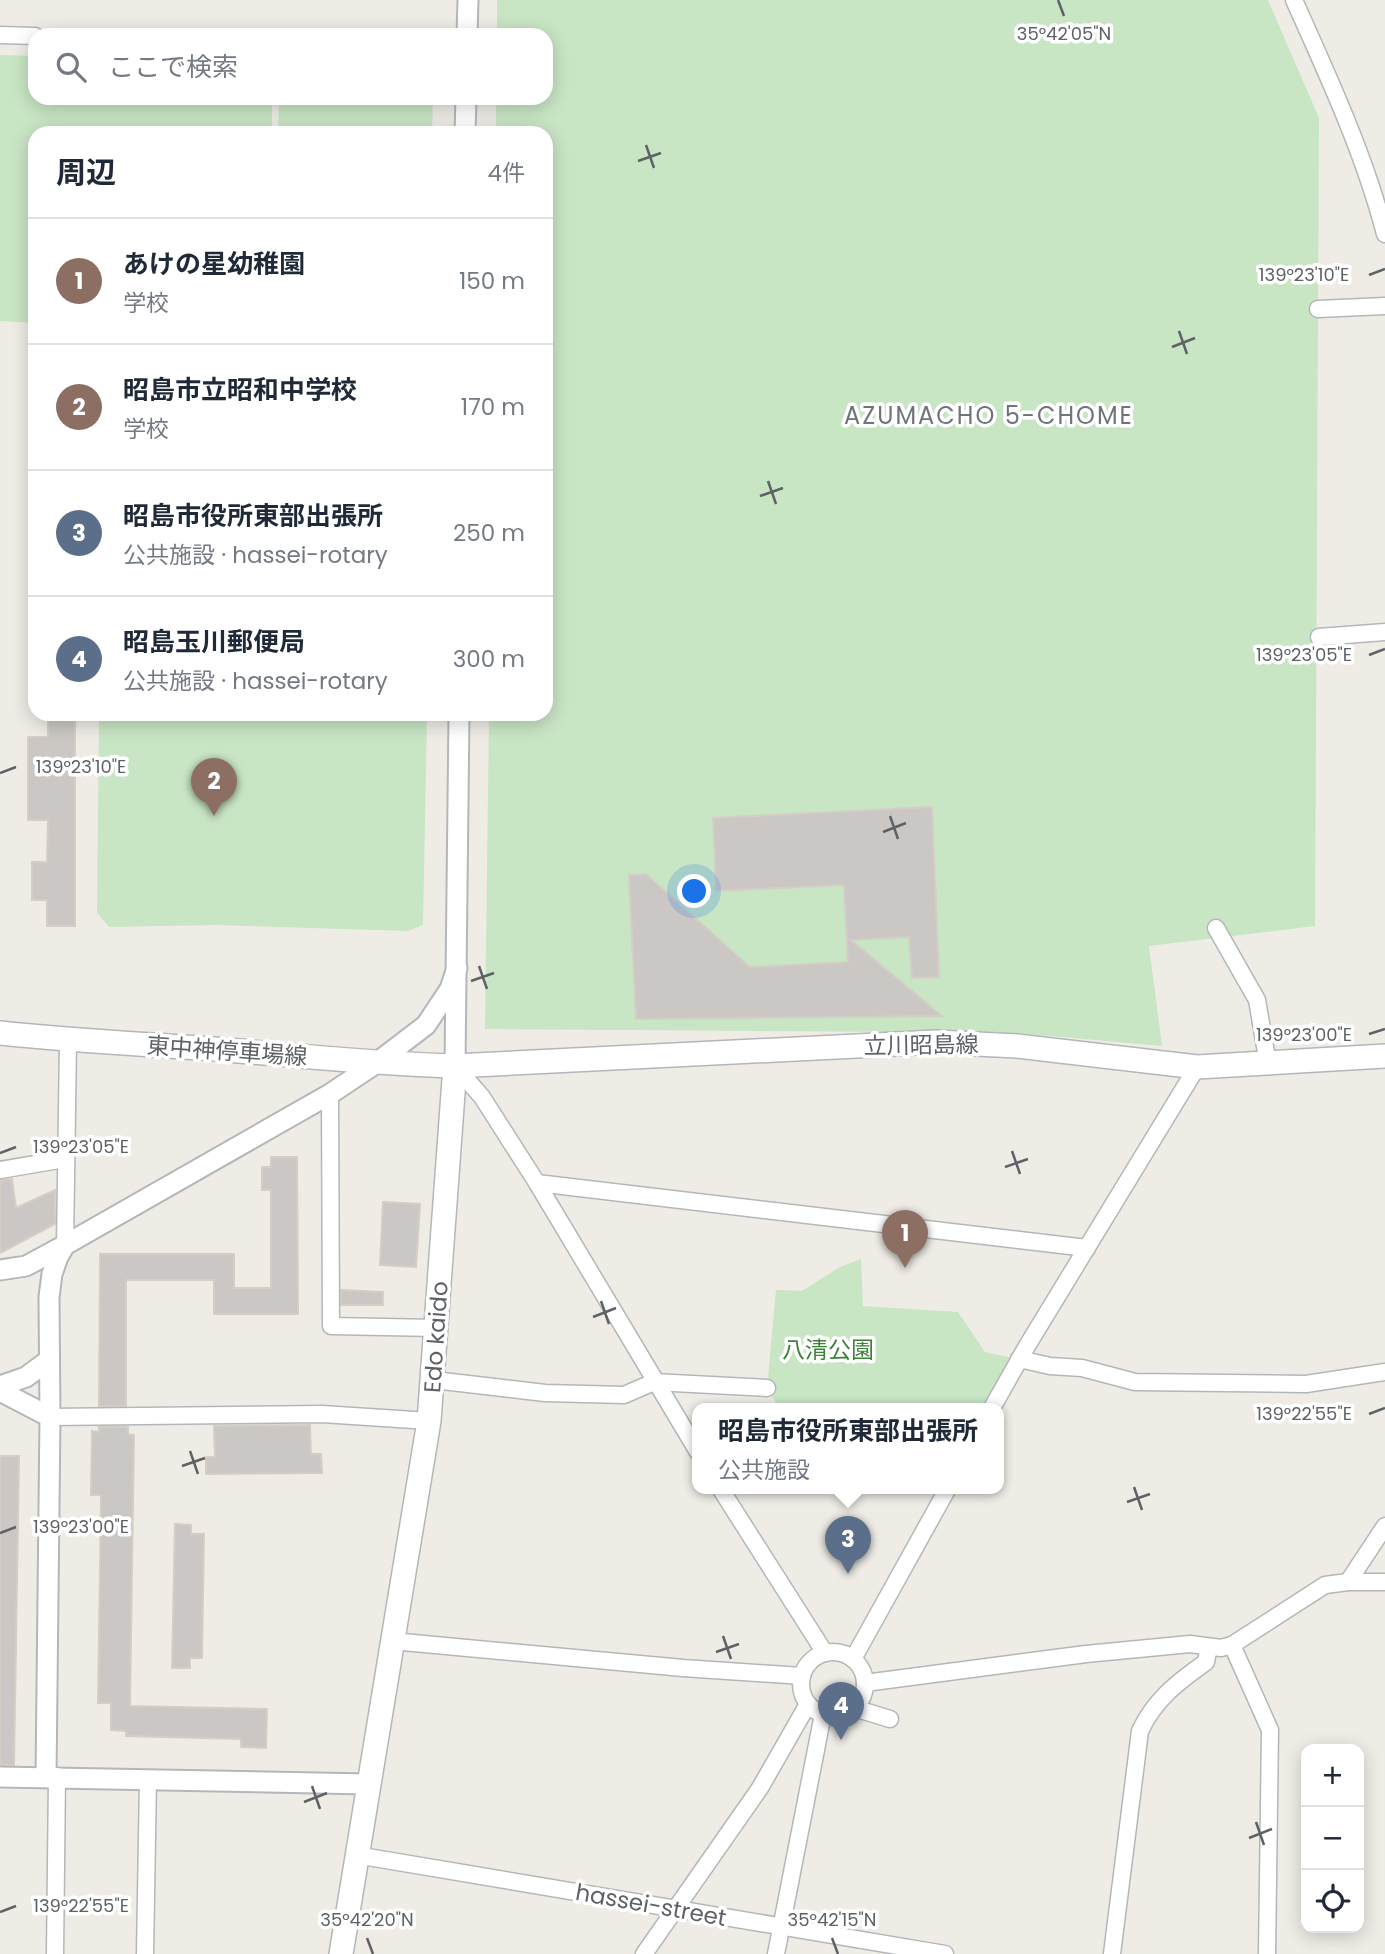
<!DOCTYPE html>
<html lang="ja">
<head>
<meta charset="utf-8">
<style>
  :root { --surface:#fff; --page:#f6f6f7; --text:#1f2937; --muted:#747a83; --line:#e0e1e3; --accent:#ea580c }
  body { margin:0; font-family:Poppins,"Noto Sans JP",sans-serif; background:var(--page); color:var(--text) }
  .controls { position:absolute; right:21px; bottom:21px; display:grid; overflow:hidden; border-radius:14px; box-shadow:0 4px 18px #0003 }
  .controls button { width:63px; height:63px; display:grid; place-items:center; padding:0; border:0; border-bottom:2px solid var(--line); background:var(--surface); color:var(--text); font:35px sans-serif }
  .you { position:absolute; left:695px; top:892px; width:24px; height:24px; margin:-18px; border:5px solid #fff; border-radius:50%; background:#1a73e8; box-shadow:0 0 0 10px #1a73e833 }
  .badge { display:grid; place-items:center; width:46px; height:46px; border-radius:50%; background:var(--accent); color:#fff; font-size:23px; font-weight:700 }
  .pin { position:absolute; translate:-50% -58px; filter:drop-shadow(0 2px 4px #0008) }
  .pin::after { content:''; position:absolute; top:37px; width:24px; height:21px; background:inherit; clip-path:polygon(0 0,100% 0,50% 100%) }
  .popup { position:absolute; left:692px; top:1403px; width:312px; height:91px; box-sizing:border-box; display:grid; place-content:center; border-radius:14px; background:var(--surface); filter:drop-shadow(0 2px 5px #0005); font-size:23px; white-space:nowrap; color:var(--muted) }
  .popup b { font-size:26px; color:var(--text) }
  .popup::after { content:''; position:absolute; left:50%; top:100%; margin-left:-14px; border:14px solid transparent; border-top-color:var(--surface) }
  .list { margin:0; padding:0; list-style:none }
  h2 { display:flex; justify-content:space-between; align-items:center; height:91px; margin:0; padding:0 28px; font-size:30px }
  h2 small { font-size:23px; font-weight:400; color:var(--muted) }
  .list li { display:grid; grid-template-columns:46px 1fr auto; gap:21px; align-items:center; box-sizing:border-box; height:126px; padding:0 28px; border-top:2px solid var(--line) }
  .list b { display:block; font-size:26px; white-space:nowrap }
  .list p { margin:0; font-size:23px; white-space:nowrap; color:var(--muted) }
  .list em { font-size:23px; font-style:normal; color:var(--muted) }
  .icon { flex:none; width:38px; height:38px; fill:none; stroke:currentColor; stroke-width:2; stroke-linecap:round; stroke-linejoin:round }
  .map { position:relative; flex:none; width:1385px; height:1954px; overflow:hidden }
  .search { position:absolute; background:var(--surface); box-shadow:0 4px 18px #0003; left:28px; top:28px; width:525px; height:77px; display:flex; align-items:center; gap:18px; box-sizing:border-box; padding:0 24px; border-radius:21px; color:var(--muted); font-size:26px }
  .panel { position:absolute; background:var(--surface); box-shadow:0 4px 18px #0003; left:28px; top:126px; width:525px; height:595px; border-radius:21px }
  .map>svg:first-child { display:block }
  .green { fill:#c8e5c4 }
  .building { fill:#cbc7c4; stroke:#d4cec5; stroke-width:2 }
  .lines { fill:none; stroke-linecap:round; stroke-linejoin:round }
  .minor-casing { stroke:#b3b7ba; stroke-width:19 }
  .tertiary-casing { stroke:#b3b7ba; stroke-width:23 }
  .secondary-casing { stroke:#b3b6ba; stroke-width:26 }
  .minor { stroke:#fff; stroke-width:16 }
  .tertiary { stroke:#fff; stroke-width:19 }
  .secondary { stroke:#fff; stroke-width:23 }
  .ticks { fill:none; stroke:#5e6266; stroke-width:2.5 }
  .labels { text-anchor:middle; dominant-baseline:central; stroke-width:7; stroke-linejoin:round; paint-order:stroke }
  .street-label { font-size:23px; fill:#5e6266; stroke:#fff }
  .park-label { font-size:23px; fill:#3d8239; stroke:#fff }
  .neighbourhood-label { font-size:24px; letter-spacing:2px; fill:#6f7478; stroke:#fff }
  .ticks-label { font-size:18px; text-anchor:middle; fill:#5e6266; stroke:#fff; stroke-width:7; stroke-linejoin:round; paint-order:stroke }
</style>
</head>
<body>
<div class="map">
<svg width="1385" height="1954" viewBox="0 0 1385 1954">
  <rect width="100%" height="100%" fill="#efece6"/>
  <g class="green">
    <path d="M497,0H1268L1319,118L1315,926L1149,946L1162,1046L1017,1033L485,1029L489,714H546V133H496V98H546V35H497Z"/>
    <path d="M0,55L35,56V98H272V133H35V323L0,321Z"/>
    <path d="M279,98H433L432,133H278Z"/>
    <path d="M99,714H427L423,925L408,931L215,925L109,927L97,913Z"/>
    <path d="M861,1259L863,1306L958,1312L985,1352L1013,1358L985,1408H779L767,1388L776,1290L802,1291L840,1267Z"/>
  </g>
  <g class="building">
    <path d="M48,714H75V926H47V900H32V862H47L48,820H28V737H48Z"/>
    <path d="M932,807L939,977L912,978L909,937L851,940L942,1016L636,1019L629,875L646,874L750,967L848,962L844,885L716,891L713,818Z"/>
    <path d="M271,1157H297L298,1314H214V1280H126V1406H99L100,1254H234V1288H271V1190H262V1167H271Z"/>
    <path d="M12,1179L16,1208L55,1190V1224L0,1253V1180Z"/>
    <path d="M383,1202L420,1204L416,1267L380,1265Z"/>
    <path d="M341,1290L383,1292V1305H341Z"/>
    <path d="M310,1425L311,1454H321L322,1473L206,1474V1457H215L214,1426Z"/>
    <path d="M99,1427H128V1434L134,1435L130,1706L267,1709L266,1748L241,1747V1739L126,1736V1731L111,1730V1703H98L101,1495H91L92,1431L99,1432Z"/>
    <path d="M0,1456H19L14,1765H0Z"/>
    <path d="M175,1524L191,1525V1534H204L202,1658H190V1668H172Z"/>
  </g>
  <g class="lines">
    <g class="minor-casing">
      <g id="minor">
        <path d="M1294,0C1328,76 1364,153 1385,234"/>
        <path d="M0,35L35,36"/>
        <path d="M1318,309L1385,306"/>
        <path d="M1319,637L1385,632"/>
        <path d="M1216,928L1257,1000L1268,1064"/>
        <path d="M455,1066L482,1097L537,1183L698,1452"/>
        <path d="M330,1094L331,1326L437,1328"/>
        <path d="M0,1170L65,1159"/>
        <path d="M537,1183L1087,1248"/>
        <path d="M65,1245L68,1041"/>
        <path d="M1019,1359L1050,1366L1082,1368L1135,1382L1306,1384L1385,1372"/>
        <path d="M434,1380L545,1393L624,1395L654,1382L767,1388"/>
        <path d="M992,1408L1027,1346L1197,1067"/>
        <path d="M50,1417L322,1414L429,1421"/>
        <path d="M720,1488L825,1653"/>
        <path d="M1348,1582L1385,1526"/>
        <path d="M392,1641L683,1668L802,1676"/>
        <path d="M1232,1645L1270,1730L1267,1954"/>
        <circle cx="833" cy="1684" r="32"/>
        <path d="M853,1659L948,1488"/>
        <path d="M865,1683L1086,1654L1190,1644L1221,1648L1232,1645L1325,1585L1348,1582H1385"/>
        <path d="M854,1708L890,1719"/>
        <path d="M356,1855L945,1954"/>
        <path d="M55,1954L57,1776"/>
        <path d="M145,1954L148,1779"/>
        <path d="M644,1954L760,1788L808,1704"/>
        <path d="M776,1954L823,1714"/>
        <path d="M1112,1954L1140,1731C1155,1699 1178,1682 1206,1662L1209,1647"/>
      </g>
    </g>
    <g class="tertiary-casing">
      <g id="tertiary">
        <path d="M467,35L468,0"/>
        <path d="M465,133L466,98"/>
        <path d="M455,1066L459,714"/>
        <path d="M0,1270L26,1266L63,1246"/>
        <path d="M0,1386L26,1377L49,1360"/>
        <path d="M0,1391L50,1417"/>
        <path d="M46,1776L50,1417L49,1297L52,1274L58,1257L65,1245L330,1094L375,1064L426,1025L450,989L457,968"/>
        <path d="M0,1777L368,1784"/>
      </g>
    </g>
    <g class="secondary-casing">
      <g id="secondary">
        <path d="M0,1033C71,1041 143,1044 214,1049C295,1055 374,1064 455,1066L936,1042L1017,1046L1197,1067L1385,1056"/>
        <path d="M341,1954L429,1421L455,1066"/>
      </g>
    </g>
    <use href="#minor" class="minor"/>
    <use href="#tertiary" class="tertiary"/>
    <use href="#secondary" class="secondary"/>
  </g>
  <path class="ticks" d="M1058,0L1064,16M646,145L654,168M638,161L661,153M1369,275L1385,269M1179,331L1187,354M1172,347L1195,338M768,481L776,504M760,496L783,488M1369,655L1385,649M0,773L16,767M890,816L898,839M883,832L906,823M479,966L487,989M471,981L494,973M1369,1034L1385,1029M1012,1151L1020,1174M0,1153L16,1147M1005,1167L1028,1159M601,1301L609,1324M593,1317L616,1308M1369,1414L1385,1408M190,1451L198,1474M182,1466L205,1458M1134,1487L1142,1510M1127,1502L1150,1494M0,1533L16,1527M723,1636L731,1659M716,1652L739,1644M312,1786L320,1809M304,1802L327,1793M1256,1822L1264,1845M1249,1838L1272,1829M0,1912L16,1906M367,1938L373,1954M832,1938L838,1954"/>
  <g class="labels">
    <g class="street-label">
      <text transform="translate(921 1045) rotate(-1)">立川昭島線</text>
      <text transform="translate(227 1051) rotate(4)">東中神停車場線</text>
      <text transform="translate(436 1337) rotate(-86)">Edo kaido</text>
      <text transform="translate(651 1905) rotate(10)">hassei-street</text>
    </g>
    <g class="park-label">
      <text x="828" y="1350">八清公園</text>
    </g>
    <g class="neighbourhood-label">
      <text x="989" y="415">AZUMACHO 5-CHOME</text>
    </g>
  </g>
  <g class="ticks-label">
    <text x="1064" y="40">35°42'05"N</text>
    <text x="1304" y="281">139°23'10"E</text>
    <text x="1304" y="661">139°23'05"E</text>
    <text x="81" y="773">139°23'10"E</text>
    <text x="1304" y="1041">139°23'00"E</text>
    <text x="81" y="1153">139°23'05"E</text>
    <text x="1304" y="1420">139°22'55"E</text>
    <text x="81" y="1533">139°23'00"E</text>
    <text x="81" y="1912">139°22'55"E</text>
    <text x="367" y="1926">35°42'20"N</text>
    <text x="832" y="1926">35°42'15"N</text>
  </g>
</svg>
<div class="controls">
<button>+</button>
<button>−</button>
<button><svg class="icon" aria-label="locate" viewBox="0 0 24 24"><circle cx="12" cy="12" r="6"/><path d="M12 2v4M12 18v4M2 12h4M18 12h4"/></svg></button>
</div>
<div class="you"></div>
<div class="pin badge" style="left:905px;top:1268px;background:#8d6e63">1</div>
<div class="pin badge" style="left:214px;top:816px;background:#8d6e63">2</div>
<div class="pin badge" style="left:848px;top:1574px;background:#5c6f8a">3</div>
<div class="popup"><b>昭島市役所東部出張所</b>公共施設</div>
<div class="pin badge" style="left:841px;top:1740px;background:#5c6f8a">4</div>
<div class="search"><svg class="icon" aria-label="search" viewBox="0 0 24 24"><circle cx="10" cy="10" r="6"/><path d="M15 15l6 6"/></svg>ここで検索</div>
<section class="panel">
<h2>周辺<small>4件</small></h2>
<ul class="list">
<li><span class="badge" style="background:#8d6e63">1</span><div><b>あけの星幼稚園</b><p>学校</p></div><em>150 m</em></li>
<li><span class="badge" style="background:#8d6e63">2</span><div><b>昭島市立昭和中学校</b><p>学校</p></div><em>170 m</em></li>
<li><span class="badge" style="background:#5c6f8a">3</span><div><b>昭島市役所東部出張所</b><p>公共施設 · hassei-rotary</p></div><em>250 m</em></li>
<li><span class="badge" style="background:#5c6f8a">4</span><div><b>昭島玉川郵便局</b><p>公共施設 · hassei-rotary</p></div><em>300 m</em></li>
</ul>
</section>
</div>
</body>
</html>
